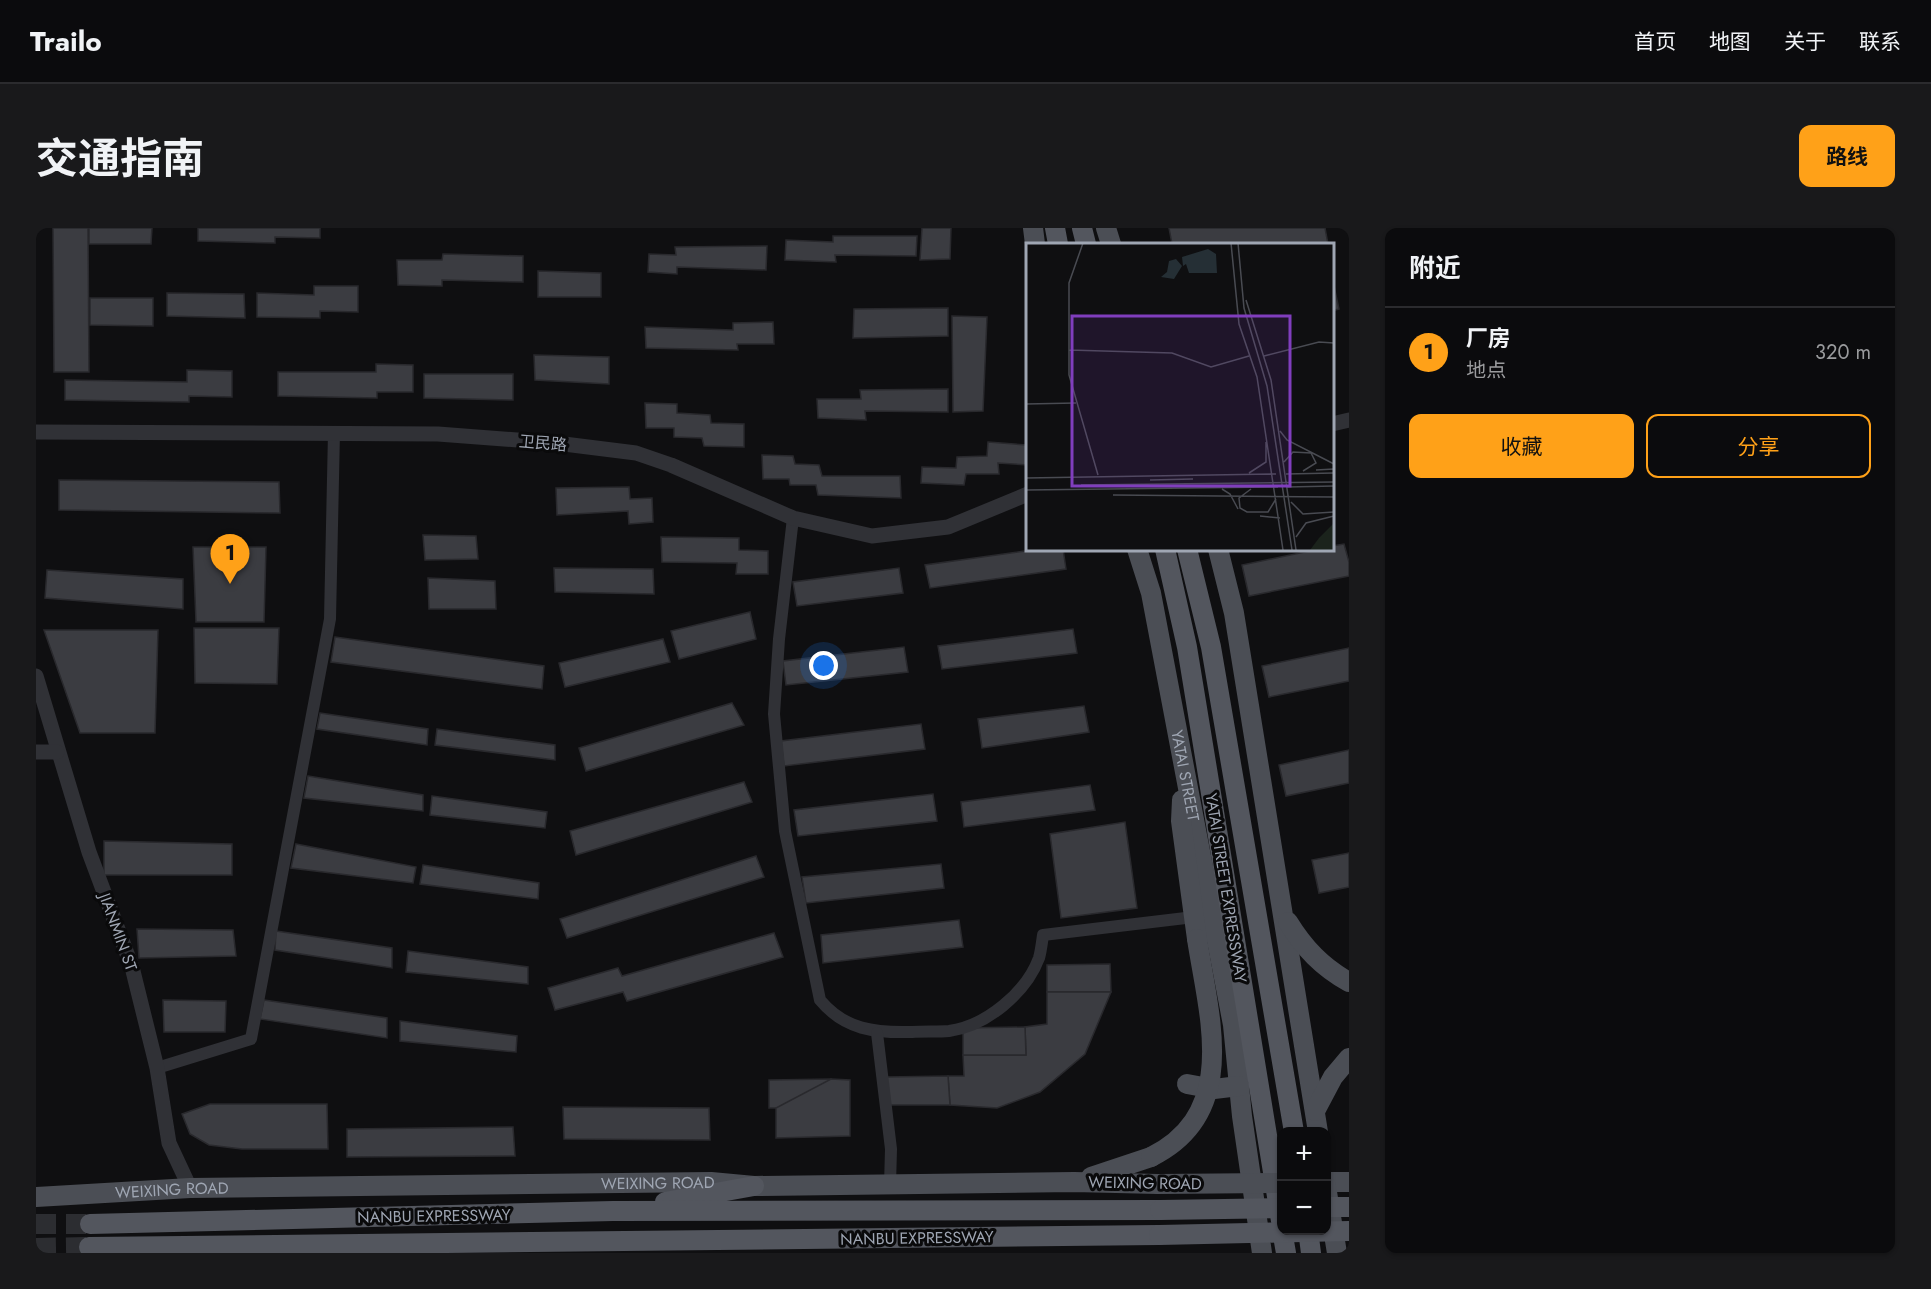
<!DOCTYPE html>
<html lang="zh">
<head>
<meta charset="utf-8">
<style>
  :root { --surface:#0b0b0d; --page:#19191b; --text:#f1f3f6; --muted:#9a9b9d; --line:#2b2b2e; --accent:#ffa118 }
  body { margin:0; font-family:Jost,"Noto Sans SC",sans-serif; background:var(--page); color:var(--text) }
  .controls { position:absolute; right:18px; bottom:18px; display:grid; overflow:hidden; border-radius:12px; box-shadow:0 2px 4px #0004 }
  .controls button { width:54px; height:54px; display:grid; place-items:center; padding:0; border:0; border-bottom:2px solid var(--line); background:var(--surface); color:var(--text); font:30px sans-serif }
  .you { position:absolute; left:788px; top:438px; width:21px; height:21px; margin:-15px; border:4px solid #fff; border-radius:50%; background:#1a73e8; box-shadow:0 0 0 9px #1a73e833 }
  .badge { display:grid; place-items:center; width:39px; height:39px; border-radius:50%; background:var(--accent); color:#111; font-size:20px; font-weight:700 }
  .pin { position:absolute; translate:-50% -50px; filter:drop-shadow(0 2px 3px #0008) }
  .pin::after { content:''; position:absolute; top:32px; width:21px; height:18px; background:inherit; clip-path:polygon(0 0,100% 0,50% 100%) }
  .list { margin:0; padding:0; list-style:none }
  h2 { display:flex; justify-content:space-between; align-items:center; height:78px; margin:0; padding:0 24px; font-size:26px }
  h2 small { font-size:20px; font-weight:400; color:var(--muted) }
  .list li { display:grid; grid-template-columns:39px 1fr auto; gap:18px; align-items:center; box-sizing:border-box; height:90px; padding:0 24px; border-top:2px solid var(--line) }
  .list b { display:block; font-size:22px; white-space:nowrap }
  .list p { margin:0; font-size:20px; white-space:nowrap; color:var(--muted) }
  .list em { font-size:20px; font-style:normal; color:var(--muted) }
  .actions { display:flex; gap:12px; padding:18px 24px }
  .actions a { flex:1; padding:14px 0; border:2px solid var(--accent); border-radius:12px; text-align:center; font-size:21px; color:var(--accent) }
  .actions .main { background:var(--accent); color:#111 }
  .map { position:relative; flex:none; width:1313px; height:1025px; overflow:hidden; border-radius:12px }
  header { display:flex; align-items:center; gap:36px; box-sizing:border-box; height:84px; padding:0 30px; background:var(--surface); border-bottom:2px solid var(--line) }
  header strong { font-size:28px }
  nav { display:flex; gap:33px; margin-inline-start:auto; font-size:21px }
  .intro { display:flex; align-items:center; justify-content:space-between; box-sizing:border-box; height:144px; padding:0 36px }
  h1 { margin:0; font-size:42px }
  .button { padding:15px 27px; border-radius:12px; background:var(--accent); color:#111; font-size:21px; font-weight:700 }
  main { display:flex; gap:36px; padding:0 36px }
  aside { flex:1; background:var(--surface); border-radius:12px; box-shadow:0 2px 4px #0004 }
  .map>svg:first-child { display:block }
  .building { fill:#3b3c41; stroke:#29292d; stroke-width:1.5 }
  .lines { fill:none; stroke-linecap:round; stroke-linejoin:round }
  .trunk-tunnel { stroke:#2c2d31; stroke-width:20; stroke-dasharray:20 10; stroke-linecap:butt }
  .minor { stroke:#303136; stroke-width:12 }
  .tertiary { stroke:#303136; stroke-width:15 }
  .primary { stroke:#4b4e55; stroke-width:20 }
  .trunk { stroke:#53565e; stroke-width:20 }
  .primary-bridge { stroke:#4b4e55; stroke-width:20 }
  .trunk-bridge { stroke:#53565e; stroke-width:20 }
  .labels { text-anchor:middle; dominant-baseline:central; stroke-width:6; stroke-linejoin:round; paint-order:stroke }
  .street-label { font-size:16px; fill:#9fa6b3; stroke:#0a0a0b }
  .inset-road { fill:none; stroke:#494b52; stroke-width:1.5 }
  .view { fill:#803ebd; fill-opacity:0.15; stroke:#803ebd; stroke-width:3 }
  .inset-edge { fill:none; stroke:#9fa6b3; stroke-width:3 }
</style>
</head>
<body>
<header>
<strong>Trailo</strong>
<nav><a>首页</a><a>地图</a><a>关于</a><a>联系</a></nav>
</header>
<div class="intro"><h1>交通指南</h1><a class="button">路线</a></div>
<main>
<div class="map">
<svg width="1313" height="1025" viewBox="0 0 1313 1025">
  <rect width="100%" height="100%" fill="#0f0f11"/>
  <g class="building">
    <path d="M17,0H52L53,144H18Z"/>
    <path d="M53,0H116L115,16H53Z"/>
    <path d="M162,0H284V10L239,9V15L162,13Z"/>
    <path d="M886,0H915L914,31L884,32Z"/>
    <path d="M1133,0H1289L1292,16H1136Z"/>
    <path d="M797,8H881L880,28L799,27L800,34L749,32L750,12L797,14Z"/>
    <path d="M731,18L730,42L641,39V46L612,44L613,26L640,27L639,19Z"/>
    <path d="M407,26L487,28V54L406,52V58L362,57L361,32H406Z"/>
    <path d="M502,43L565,45V69H502Z"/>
    <path d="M1296,49L1303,81L1296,83Z"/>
    <path d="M278,58H322V84L284,83V90L221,89V65L278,67Z"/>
    <path d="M131,65L208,66L209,90L131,88Z"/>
    <path d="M54,70H117V98L54,97Z"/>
    <path d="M912,80V108L817,110L818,81Z"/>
    <path d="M916,88L951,89L947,183L917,184Z"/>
    <path d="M737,94L738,116H701L702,122L610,120L609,99L697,102V95Z"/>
    <path d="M498,127L573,129V156L499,152Z"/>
    <path d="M340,136L377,137V164H341V170L242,168V144H340Z"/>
    <path d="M151,142L196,143V169L153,168V174L29,172V152L151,154Z"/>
    <path d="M388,146H477V172L388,170Z"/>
    <path d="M912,161V184L829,183L830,192L782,190L781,171H825L824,162Z"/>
    <path d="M609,175L641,176V185L674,187L675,195L708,196V219L668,218L666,210L638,209V200H610Z"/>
    <path d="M952,214L991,217L992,237L962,235L963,246H930L928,257L885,255L886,239L920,240L921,229L951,228Z"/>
    <path d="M726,227L757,228L759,236L783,237L786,248H864L865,270L782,267L780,257H754L753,251H727Z"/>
    <path d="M23,252L243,254L244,285L23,282Z"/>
    <path d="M593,259L594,271L616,270L617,294L593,296L592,283L521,287L520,260Z"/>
    <path d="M387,307L440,308L442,331L389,332Z"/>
    <path d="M625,309L703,310V322L732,323V346H700L701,335L626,334Z"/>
    <path d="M1308,316L1313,334V348L1213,368L1206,337L1283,321H1296V318Z"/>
    <path d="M157,319H230L228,394H160Z"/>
    <path d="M1003,321H1027L1030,341L894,360L889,337Z"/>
    <path d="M518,340L617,341L618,366L519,364Z"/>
    <path d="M863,340L867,365L761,378L757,354Z"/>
    <path d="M11,342L147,351V381L9,370Z"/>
    <path d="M392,350L459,353L460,381H393Z"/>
    <path d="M714,384L720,411L643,431L635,403Z"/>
    <path d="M158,400H243L241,456L159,455Z"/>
    <path d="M1037,401L1041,425L906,441L902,418Z"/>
    <path d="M8,402H122L119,505H44Z"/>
    <path d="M299,409L508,438L506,461L295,434Z"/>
    <path d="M627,411L634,434L529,459L523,435Z"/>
    <path d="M868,419L872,444L750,457L747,433Z"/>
    <path d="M1313,420V453L1233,469L1226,438Z"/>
    <path d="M696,475L708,497L550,543L543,520Z"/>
    <path d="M1048,478L1053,504L946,520L942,491Z"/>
    <path d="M284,485L392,501L391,517L281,501Z"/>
    <path d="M885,496L889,521L748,538L745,513Z"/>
    <path d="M401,501L519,517V532L399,517Z"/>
    <path d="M1313,522V555L1250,568L1243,537Z"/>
    <path d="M272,548L387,567V583L268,570Z"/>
    <path d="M708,554L716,574L540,627L534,603Z"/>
    <path d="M1054,557L1059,582L928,599L925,574Z"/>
    <path d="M897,566L901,593L762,608L758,582Z"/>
    <path d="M396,568L511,584L509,600L394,587Z"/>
    <path d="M1089,594L1101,680L1025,690L1014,606Z"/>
    <path d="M68,613L196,616V647H68Z"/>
    <path d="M260,616L380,639L377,655L255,640Z"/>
    <path d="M1313,625V659L1283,665L1276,632Z"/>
    <path d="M720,628L728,649L531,710L524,691Z"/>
    <path d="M905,636L908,660L770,675L766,649Z"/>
    <path d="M387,637L503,655L502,671L384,656Z"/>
    <path d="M923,692L927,719L787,735L785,707Z"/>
    <path d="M101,701L197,702L200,728L103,730Z"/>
    <path d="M240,703L356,720V740L239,722Z"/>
    <path d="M738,705L747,729L591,773L587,764L519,782L512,760L582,740L586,748Z"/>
    <path d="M372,723L492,739V756L370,744Z"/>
    <path d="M1074,736L1075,764H1011V737Z"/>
    <path d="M1011,764H1075L1049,826L1004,864L961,880L914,877L912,848H928L927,827H990L989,799L1011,796Z"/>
    <path d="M127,772L190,773L189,804H128Z"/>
    <path d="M228,772L351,790V810L224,791Z"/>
    <path d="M364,793L481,808L480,824L364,813Z"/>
    <path d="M989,799L990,827H927V800Z"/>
    <path d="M912,848L914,877H850V849Z"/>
    <path d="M795,851L796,880H733V852Z"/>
    <path d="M795,851L814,852V908L740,910V880Z"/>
    <path d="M174,876H291L292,921H206L173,917L154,906L146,886Z"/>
    <path d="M527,879L673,880L674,912L528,911Z"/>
    <path d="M477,899L479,928L311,929V901Z"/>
  </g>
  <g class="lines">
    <g class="trunk-tunnel">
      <path d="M0,996H54"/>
      <path d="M0,1020L53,1019"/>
    </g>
    <g class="minor">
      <path d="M757,290L743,411L738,486L749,603L784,772C809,802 839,805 876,804C888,803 901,804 913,803C950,798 990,765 1003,730C1005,723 1006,714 1007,707L1158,689"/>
      <path d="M841,805L855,921L854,957"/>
      <path d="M121,840L215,811L294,391L298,204"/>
    </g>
    <g class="tertiary">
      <path d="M1296,196L1313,192"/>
      <path d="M0,204L402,206L520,215L600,225L635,237L757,290L836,308L912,299L992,266"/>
      <path d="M0,448L53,624L96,739L121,840L133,915L154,960"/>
      <path d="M0,524H21"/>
    </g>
    <g class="primary">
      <path d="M997,0L999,16"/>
      <path d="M1070,0L1075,16"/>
      <path id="s1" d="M1101,321L1115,365L1197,797L1206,888L1226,1025"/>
      <path d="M1182,321L1198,385L1282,904"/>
      <path d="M1146,572L1145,593L1161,711"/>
      <path d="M1252,694C1268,720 1286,739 1313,754"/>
      <path d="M1151,856L1178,861L1203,858"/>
      <path d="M1279,883L1297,849L1313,830"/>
      <path d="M1055,949L1115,929"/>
      <path d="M1290,954H1313"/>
      <path d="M1290,958L1301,1025"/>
      <path id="s2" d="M0,969L154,960L675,954L718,958L1038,954L1122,956"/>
    </g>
    <g class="trunk">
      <path d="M1019,0L1022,16"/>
      <path d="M1046,0L1050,16"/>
      <path d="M1129,321L1151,419L1246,999"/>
      <path d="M1151,321L1175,419L1258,904"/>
      <path d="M629,974L718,958"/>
      <path d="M54,996L577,983L1124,982"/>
      <path d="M1246,1002L1250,1025"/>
      <path d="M1272,1002L1275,1025"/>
      <path d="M53,1019L1123,1007"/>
    </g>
    <g class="primary-bridge">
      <path d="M1115,929C1204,885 1173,789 1161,711"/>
      <path d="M1122,956L1246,955"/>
    </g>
    <g class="trunk-bridge">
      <path d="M1290,979H1313"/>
      <path d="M1124,982L1246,980"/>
      <path d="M1123,1007L1313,1003"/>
    </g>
  </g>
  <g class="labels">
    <g class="street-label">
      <text transform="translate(507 215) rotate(5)">卫民路</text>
      <text stroke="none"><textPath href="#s1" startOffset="232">YATAI STREET</textPath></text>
      <text transform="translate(1190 660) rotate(81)">YATAI STREET EXPRESSWAY</text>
      <text transform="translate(82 704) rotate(70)">JIANMIN ST</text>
      <text stroke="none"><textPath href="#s2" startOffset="622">WEIXING ROAD</textPath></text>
      <text transform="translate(1109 955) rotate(1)">WEIXING ROAD</text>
      <text stroke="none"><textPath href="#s2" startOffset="136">WEIXING ROAD</textPath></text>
      <text transform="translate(398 988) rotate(-1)">NANBU EXPRESSWAY</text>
      <text transform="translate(881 1010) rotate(-1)">NANBU EXPRESSWAY</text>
    </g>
  </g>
  <g transform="translate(990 15)">
    <rect width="308" height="308" fill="#0f0f11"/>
    <path d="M307,281V307H284L293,295Z" fill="#1b231c"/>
    <path d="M182,6L190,11L191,30H163L160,21L157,23L156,14ZM150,16L156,23L148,36L135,34L141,29L143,18Z" fill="#252f35"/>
    <path class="inset-road" d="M57,0L43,40V132L72,232M205,0L213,81L231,134L257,307M212,0L218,65L241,143L266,307M220,57L245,137L270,307M43,107L146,110L185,124L223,113M238,113L293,99L308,100M0,161L50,160M254,188L261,197L308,221M258,219L267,209L285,210L290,220L277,228M290,227L308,226M223,230L240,219V199M260,231L308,230M0,235L250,231M124,237L167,236M55,242L308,239M261,244L308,243M196,246L204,251L212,266M225,246L213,255L214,265L221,269H242L250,256M0,247L252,244M87,252L308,254M265,259L277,271L308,269M234,273L254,275M270,294L280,280L308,273"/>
    <path class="view" d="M46,73H264V243H46Z"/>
    <rect width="308" height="308" class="inset-edge"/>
  </g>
</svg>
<div class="controls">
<button>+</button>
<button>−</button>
</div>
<div class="you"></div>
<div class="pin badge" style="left:194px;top:356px">1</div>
</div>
<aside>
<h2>附近<small></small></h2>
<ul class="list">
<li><span class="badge">1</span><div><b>厂房</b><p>地点</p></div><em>320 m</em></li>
</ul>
<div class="actions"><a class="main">收藏</a><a>分享</a></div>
</aside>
</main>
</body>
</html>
